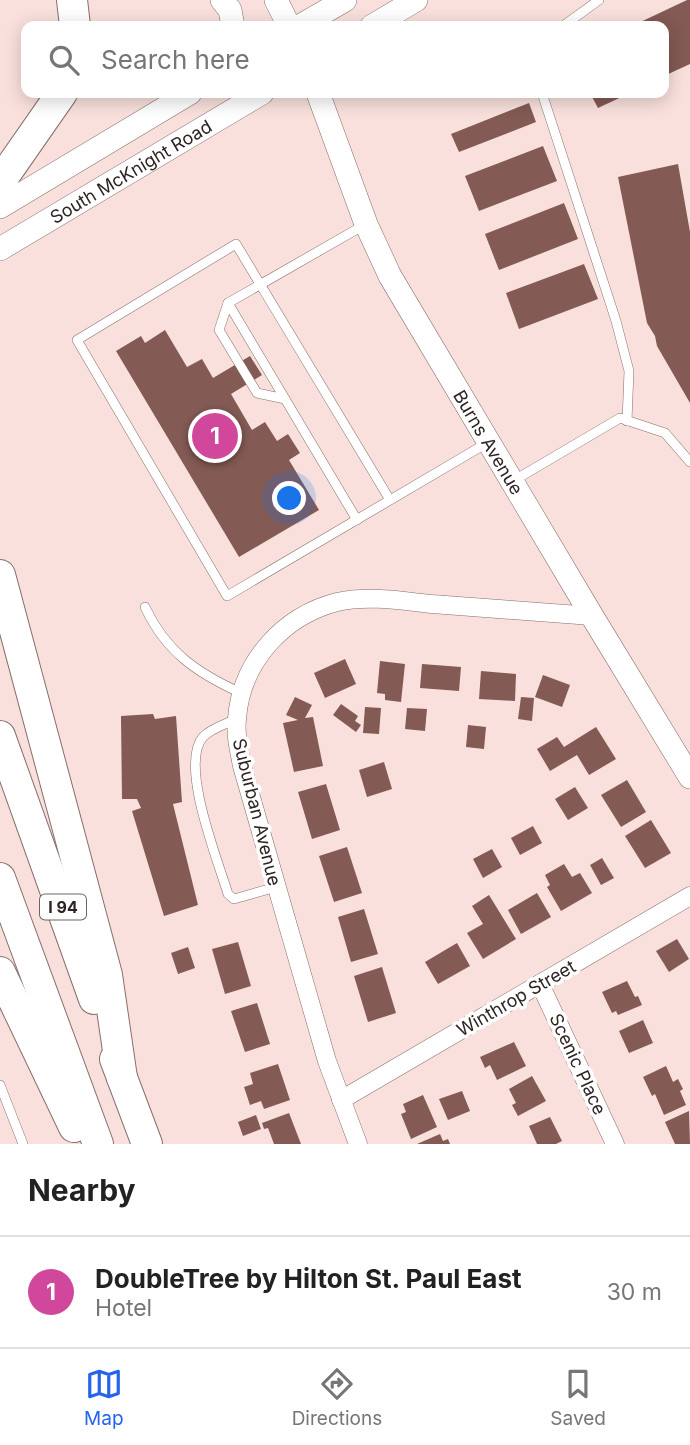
<!DOCTYPE html>
<html lang="en">
<head>
<meta charset="utf-8">
<style>
  :root { --surface:#fff; --page:#f6f6f6; --text:#222; --muted:#767676; --line:#e0e0e0; --accent:#2563eb }
  body { margin:0; font-family:Inter,sans-serif; background:var(--page); color:var(--text) }
  .you { position:absolute; left:290px; top:499px; width:24px; height:24px; margin:-18px; border:5px solid #fff; border-radius:50%; background:#1a73e8; box-shadow:0 0 0 10px #1a73e833 }
  .badge { display:grid; place-items:center; width:46px; height:46px; border-radius:50%; background:var(--accent); color:#fff; font-size:23px; font-weight:700 }
  .pin { position:absolute; translate:-50% -50%; border:4px solid #fff; box-shadow:0 2px 7px #0006 }
  .list { margin:0; padding:0; list-style:none }
  h2 { display:flex; justify-content:space-between; align-items:center; height:91px; margin:0; padding:0 28px; font-size:30px }
  h2 small { font-size:23px; font-weight:400; color:var(--muted) }
  .list li { display:grid; grid-template-columns:46px 1fr auto; gap:21px; align-items:center; box-sizing:border-box; height:112px; padding:0 28px; border-top:2px solid var(--line) }
  .list b { display:block; font-size:26px; white-space:nowrap }
  .list p { margin:0; font-size:23px; white-space:nowrap; color:var(--muted) }
  .list em { font-size:23px; font-style:normal; color:var(--muted) }
  .icon { flex:none; width:38px; height:38px; fill:none; stroke:currentColor; stroke-width:2; stroke-linecap:round; stroke-linejoin:round }
  .map { position:relative; flex:none; width:690px; height:1144px; overflow:hidden }
  .search { position:absolute; background:var(--surface); box-shadow:0 4px 18px #0003; left:21px; right:21px; top:21px; height:77px; display:flex; align-items:center; gap:18px; box-sizing:border-box; padding:0 24px; border-radius:14px; color:var(--muted); font-size:26px }
  .sheet { height:203px; background:var(--surface) }
  nav { display:flex; justify-content:space-around; align-items:center; box-sizing:border-box; height:98px; border-top:2px solid var(--line); background:var(--surface); font-size:19px; color:var(--muted) }
  nav a { display:grid; justify-items:center; gap:4px }
  nav .on { color:var(--accent) }
  .map>svg:first-child { display:block }
  .building { fill:#835a54 }
  .lines { fill:none; stroke-linecap:round; stroke-linejoin:round }
  .lane-casing { stroke:#856e6b; stroke-width:10 }
  .street-casing { stroke:#856e6b; stroke-width:19 }
  .secondary-casing { stroke:#856e6b; stroke-width:24 }
  .highway-casing { stroke:#856e6b; stroke-width:32 }
  .lane { stroke:#fff; stroke-width:9 }
  .street { stroke:#fff; stroke-width:18 }
  .secondary { stroke:#fff; stroke-width:23 }
  .highway { stroke:#fff; stroke-width:30 }
  .labels { text-anchor:middle; dominant-baseline:central; stroke-width:7; stroke-linejoin:round; paint-order:stroke }
  .shield { fill:#fff; stroke:#6b6564; stroke-width:2 }
  .shield-label { font-size:16px; font-weight:bold; fill:#2c2322 }
  .street-label { font-size:18px; fill:#2c2322; stroke:#fff }
</style>
</head>
<body>
<div class="map">
<svg width="690" height="1144" viewBox="0 0 690 1144">
  <rect width="100%" height="100%" fill="#f9e0dc"/>
  <g class="building">
    <path d="M687,0H690V64L664,76V26H632Z"/>
    <path d="M590,93H630L598,108Z"/>
    <path d="M529,103L536,122L459,152L451,134Z"/>
    <path d="M543,146L557,181L479,211L465,176Z"/>
    <path d="M678,164L690,232V403L657,346L655,336L647,323L618,177Z"/>
    <path d="M564,203L578,239L499,270L485,234Z"/>
    <path d="M584,264L598,299L519,329L506,293Z"/>
    <path d="M165,330L187,367L202,359L213,378L250,356L262,375L231,394L252,430L265,422L277,441L288,434L300,453L289,460L319,510L239,557L116,351L141,336L145,343Z"/>
    <path d="M345,659L356,684L325,698L314,673Z"/>
    <path d="M380,661L405,664L401,702L385,700V694L377,693Z"/>
    <path d="M422,664L461,667L459,691L420,688Z"/>
    <path d="M481,671L516,674L515,701L479,699Z"/>
    <path d="M543,675L570,685L562,707L535,697Z"/>
    <path d="M295,697L312,705L305,718L313,717L323,766L294,772L283,723L298,720L286,715Z"/>
    <path d="M521,697L534,698L532,721L518,719Z"/>
    <path d="M341,704L358,716L355,721L361,725L356,732L333,715Z"/>
    <path d="M365,707L381,708L379,734L363,733Z"/>
    <path d="M407,708L427,709L425,731L405,729Z"/>
    <path d="M153,714L155,719L176,716L182,802L173,804L198,905L164,916L132,811L141,808L137,799H122L121,716Z"/>
    <path d="M468,725L486,727L484,749L466,747Z"/>
    <path d="M596,727L616,759L589,775L577,755L550,771L537,749L557,737L564,747Z"/>
    <path d="M384,762L392,789L367,797L359,770Z"/>
    <path d="M627,780L646,812L621,827L601,795Z"/>
    <path d="M326,784L340,830L312,839L298,792Z"/>
    <path d="M575,787L588,808L568,820L555,799Z"/>
    <path d="M651,820L671,853L645,868L625,836Z"/>
    <path d="M533,826L542,843L520,855L511,838Z"/>
    <path d="M347,847L362,893L334,902L319,856Z"/>
    <path d="M492,849L502,867L483,878L473,859Z"/>
    <path d="M602,858L614,878L601,885L590,865Z"/>
    <path d="M564,864L572,877L580,873L592,893L561,911L547,887L550,885L545,875Z"/>
    <path d="M537,893L551,917L521,934L508,910Z"/>
    <path d="M489,895L516,939L483,959L467,933L483,924L472,906Z"/>
    <path d="M364,909L378,954L351,962L338,917Z"/>
    <path d="M677,939L689,959L669,972L656,951Z"/>
    <path d="M238,942L251,986L225,994L212,949Z"/>
    <path d="M457,943L470,966L438,984L425,962Z"/>
    <path d="M188,947L195,968L178,974L171,953Z"/>
    <path d="M382,967L396,1013L368,1022L354,976Z"/>
    <path d="M627,981L635,997L638,996L642,1005L618,1015L616,1011L612,1013L602,992Z"/>
    <path d="M257,1003L270,1044L245,1052L231,1011Z"/>
    <path d="M643,1020L653,1043L629,1053L619,1031Z"/>
    <path d="M514,1042L526,1066L497,1080L490,1065L485,1068L480,1057Z"/>
    <path d="M278,1064L290,1100L264,1109L261,1101L250,1105L244,1087L253,1084L250,1073Z"/>
    <path d="M666,1066L673,1082L678,1079L683,1089L680,1091L686,1105L664,1115L655,1094L652,1096L643,1077Z"/>
    <path d="M532,1076L546,1101L518,1116L512,1105L516,1103L509,1089Z"/>
    <path d="M462,1091L470,1111L448,1120L439,1099Z"/>
    <path d="M423,1095L437,1127L411,1139L401,1114L406,1112L403,1104Z"/>
    <path d="M689,1111L690,1144H675L665,1122Z"/>
    <path d="M289,1113L301,1144H274L268,1128L264,1129L262,1123Z"/>
    <path d="M256,1115L261,1129L243,1136L238,1122Z"/>
    <path d="M550,1117L562,1141L556,1144H537L529,1126Z"/>
    <path d="M440,1134L443,1141L448,1139L450,1144H417Z"/>
  </g>
  <g class="lines">
    <g class="lane-casing">
      <g id="lane">
        <path d="M563,26L599,0"/>
        <path d="M542,93L616,321L629,371L627,421"/>
        <path d="M228,303L219,330L257,393L285,399"/>
        <path d="M513,481L620,418L665,433L690,462"/>
        <path d="M390,500L236,244L77,340L227,596L487,443"/>
        <path d="M357,520L228,303L366,224"/>
        <path d="M145,607C166,652 197,673 241,693"/>
        <path d="M236,719C226,724 210,729 203,737C179,764 218,861 228,894L234,899L276,887"/>
        <path d="M0,1085L23,1144"/>
      </g>
    </g>
    <g class="street-casing">
      <g id="street">
        <path d="M540,984L615,1144"/>
        <path d="M341,1100L690,896"/>
        <path d="M358,1144L327,1061L242,766C239,750 235,735 237,719C241,662 283,616 337,602C368,595 402,601 432,604C485,608 539,612 592,616"/>
      </g>
    </g>
    <g class="secondary-casing">
      <g id="secondary">
        <path d="M222,0L230,10L233,26"/>
        <path d="M276,0L289,26"/>
        <path d="M300,26L345,0"/>
        <path d="M372,26L416,0"/>
        <path id="s1" d="M318,93L366,224L390,276L592,616L690,777"/>
        <path d="M0,207L190,93"/>
        <path id="s2" d="M0,249L262,93"/>
      </g>
    </g>
    <g class="highway-casing">
      <g id="highway">
        <path d="M72,0L75,26"/>
        <path d="M0,182L62,93"/>
        <path d="M0,575L107,975L122,1078"/>
        <path d="M0,736L94,999"/>
        <path d="M0,878L98,1144"/>
        <path d="M0,972L74,1127"/>
        <path d="M115,1059L147,1144"/>
      </g>
    </g>
    <use href="#lane" class="lane"/>
    <use href="#street" class="street"/>
    <use href="#secondary" class="secondary"/>
    <use href="#highway" class="highway"/>
  </g>
  <g class="labels">
    <rect class="shield" x="40" y="894.5" width="46" height="25" rx="5"/>
    <g class="shield-label">
      <text x="63" y="907">I 94</text>
    </g>
    <g class="street-label">
      <text stroke="none"><textPath href="#s2" startOffset="152">South McKnight Road</textPath></text>
      <text stroke="none"><textPath href="#s1" startOffset="390">Burns Avenue</textPath></text>
      <text transform="translate(257 812) rotate(76)">Suburban Avenue</text>
      <text transform="translate(516 998) rotate(-30)">Winthrop Street</text>
      <text transform="translate(578 1064) rotate(65)">Scenic Place</text>
    </g>
  </g>
</svg>
<div class="you"></div>
<div class="pin badge" style="left:215px;top:436px;background:#d1479c">1</div>
<div class="search"><svg class="icon" aria-label="search" viewBox="0 0 24 24"><circle cx="10" cy="10" r="6"/><path d="M15 15l6 6"/></svg>Search here</div>
</div>
<section class="sheet">
<h2>Nearby<small></small></h2>
<ul class="list">
<li><span class="badge" style="background:#d1479c">1</span><div><b>DoubleTree by Hilton St. Paul East</b><p>Hotel</p></div><em>30 m</em></li>
</ul>
</section>
<nav>
<a class="on"><svg class="icon" aria-label="map" viewBox="0 0 24 24"><path d="M3 6l6-2 6 2 6-2v14l-6 2-6-2-6 2zM9 4v14M15 6v14"/></svg>Map</a>
<a><svg class="icon" aria-label="directions" viewBox="0 0 24 24"><path d="M12 3l9 9-9 9-9-9zM9 14v-3h6M13 9l2 2-2 2"/></svg>Directions</a>
<a><svg class="icon" aria-label="saved" viewBox="0 0 24 24"><path d="M7 4h10v16l-5-4-5 4z"/></svg>Saved</a>
</nav>
</body>
</html>
